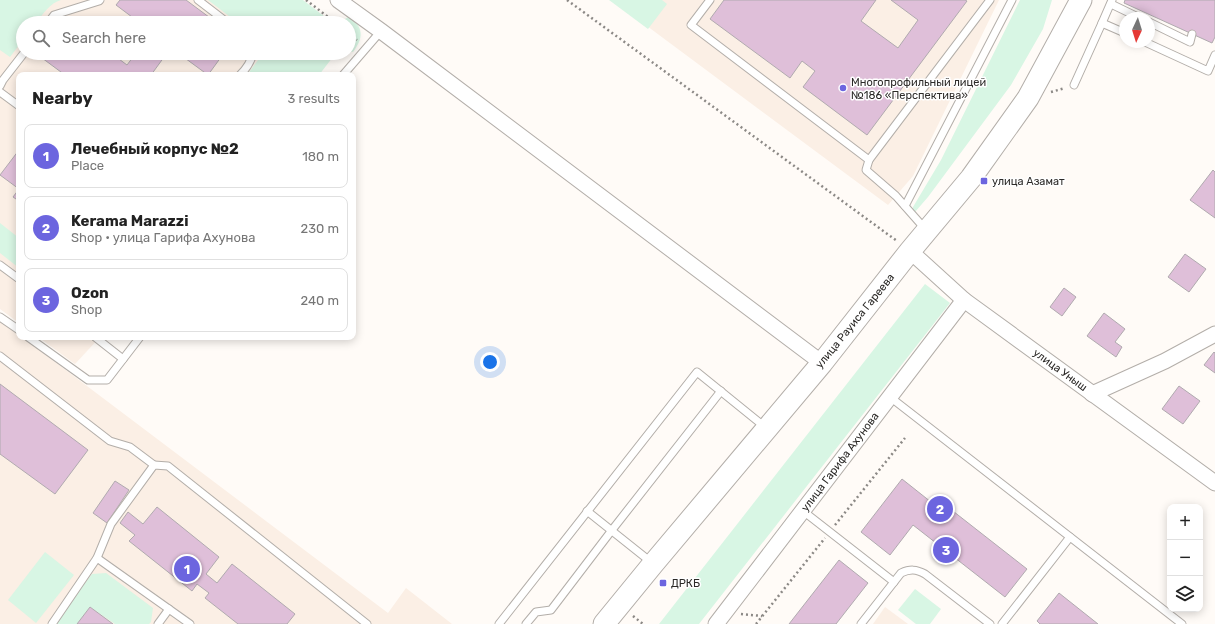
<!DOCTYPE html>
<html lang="en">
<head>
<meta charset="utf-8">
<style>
  :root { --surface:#fff; --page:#f6f6f6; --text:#222; --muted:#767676; --line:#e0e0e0; --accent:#6c65df }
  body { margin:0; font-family:Rubik,sans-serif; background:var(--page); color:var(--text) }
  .controls { position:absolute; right:12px; bottom:12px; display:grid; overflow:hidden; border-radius:8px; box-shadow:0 2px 10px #0003 }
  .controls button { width:36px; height:36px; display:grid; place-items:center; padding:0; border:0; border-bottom:1px solid var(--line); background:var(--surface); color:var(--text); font:20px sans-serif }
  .compass { position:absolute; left:1119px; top:12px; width:36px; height:36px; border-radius:50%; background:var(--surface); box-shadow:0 2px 10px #0003; rotate:184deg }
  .you { position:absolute; left:490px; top:362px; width:14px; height:14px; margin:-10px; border:3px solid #fff; border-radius:50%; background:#1a73e8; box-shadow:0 0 0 6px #1a73e833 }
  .badge { display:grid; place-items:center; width:26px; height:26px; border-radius:50%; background:var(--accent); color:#fff; font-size:13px; font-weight:700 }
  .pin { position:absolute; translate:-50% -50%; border:2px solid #fff; box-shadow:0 1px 4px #0006 }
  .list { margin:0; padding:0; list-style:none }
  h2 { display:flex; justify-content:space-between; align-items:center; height:52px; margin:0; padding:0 16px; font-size:17px }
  h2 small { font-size:13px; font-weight:400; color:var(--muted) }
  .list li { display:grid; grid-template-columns:26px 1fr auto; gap:12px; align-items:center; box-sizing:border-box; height:64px; margin:0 8px 8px; padding:0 8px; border:1px solid var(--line); border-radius:8px }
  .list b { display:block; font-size:15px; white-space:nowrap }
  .list p { margin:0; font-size:13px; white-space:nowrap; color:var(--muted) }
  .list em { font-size:13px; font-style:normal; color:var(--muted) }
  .icon { flex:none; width:22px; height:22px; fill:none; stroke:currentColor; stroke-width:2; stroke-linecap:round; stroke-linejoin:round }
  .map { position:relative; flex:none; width:1215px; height:624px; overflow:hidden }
  .search { position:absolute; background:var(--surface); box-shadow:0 2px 10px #0003; left:16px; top:16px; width:340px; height:44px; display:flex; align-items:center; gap:10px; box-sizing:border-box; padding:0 14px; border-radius:22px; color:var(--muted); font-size:15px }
  .panel { position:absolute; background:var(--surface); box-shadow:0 2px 10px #0003; left:16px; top:72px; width:340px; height:268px; border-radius:8px }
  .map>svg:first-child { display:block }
  .built { fill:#fbefe5 }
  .green { fill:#d8f6e4 }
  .building { fill:#dfbfd9; stroke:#b0aaaf }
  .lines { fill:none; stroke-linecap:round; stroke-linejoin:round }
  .lane-casing { stroke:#b3aea9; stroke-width:9 }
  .street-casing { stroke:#b3aea9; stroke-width:17 }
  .secondary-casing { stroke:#b3aea9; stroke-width:23 }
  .path { stroke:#8c8986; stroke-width:2.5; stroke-dasharray:2 3; stroke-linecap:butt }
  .lane { stroke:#fff; stroke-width:7 }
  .street { stroke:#fff; stroke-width:15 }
  .secondary { stroke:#fff; stroke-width:21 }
  .poi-dot { fill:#6c65df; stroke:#fff; stroke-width:1.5 }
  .labels { text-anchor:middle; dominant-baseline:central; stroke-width:3; stroke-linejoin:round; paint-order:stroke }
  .poi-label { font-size:11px; fill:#2c2a28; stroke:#fff; text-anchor:start }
  .street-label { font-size:11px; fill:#2c2a28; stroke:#fff }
</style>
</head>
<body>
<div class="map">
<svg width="1215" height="624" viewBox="0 0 1215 624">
  <rect width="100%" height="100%" fill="#fffbf7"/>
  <g class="built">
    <path d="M0,0H273L304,23H23V53H335L316,75H19V323L0,309Z"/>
    <path d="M612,0H999L913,176L888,205Z"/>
    <path d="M0,321L19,335V337H22L388,613L406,588L452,624H0Z"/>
    <path d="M38,337H100L75,364Z"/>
    <path d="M885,607L908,624H873Z"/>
  </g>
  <g class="green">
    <path d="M0,0H61C50,3 43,14 36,23H23V40L10,57L0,50Z"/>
    <path d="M208,0H303L333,23H238Z"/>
    <path d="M609,0H662L667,4L648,29Z"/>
    <path d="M1020,0H1052L1043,29L1011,85L928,197L915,212L913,209V207L941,160Z"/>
    <path d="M348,17C364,26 364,38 353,52L349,51V23H339Z"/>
    <path d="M258,53H336L319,75H247L258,60Z"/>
    <path d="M0,223L19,238V268L0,253Z"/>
    <path d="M925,284L950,303L699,624H659Z"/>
    <path d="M45,552L74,575L36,623L8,600Z"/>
    <path d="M106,573L153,608L151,622L149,624H115L90,607L77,624H53L92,574Z"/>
    <path d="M915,589L941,609L930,624H916L898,610Z"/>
  </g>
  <g class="building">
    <path d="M120,0H186L217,23H140L116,5Z"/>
    <path d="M724,0H876L861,21L898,48L918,20L891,0H965L967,1L867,135L803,87L815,71L802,61L790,78L710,19Z"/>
    <path d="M1125,0H1215V37L1212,43L1124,3Z"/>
    <path d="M45,53H111L127,65L136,53H167L151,75H65L42,58Z"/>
    <path d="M178,53H224L208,75Z"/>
    <path d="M19,150V201L13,197L19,189L0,175Z"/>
    <path d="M1213,170L1215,172V218L1190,200Z"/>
    <path d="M1185,254L1206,269L1189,292L1168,277Z"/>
    <path d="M1064,288L1076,297L1062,316L1050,307Z"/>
    <path d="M1104,313L1125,329L1115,342L1122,347L1116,357L1087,336Z"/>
    <path d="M1214,352L1215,353V373L1204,365Z"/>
    <path d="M0,384L88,450L55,494L0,454Z"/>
    <path d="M1179,386L1200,401L1183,424L1162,409Z"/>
    <path d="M902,479L931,502L935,497L1027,569L1005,597L913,525L890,555L861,532Z"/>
    <path d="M115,481L129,490L107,523L93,513Z"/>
    <path d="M157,507L219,557L206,574L217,583L232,564L295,614L287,624H238L205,598L209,593L197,584L192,591L129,541L135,535L120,523L128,512L143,524Z"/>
    <path d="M839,560L868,583L836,624H789Z"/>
    <path d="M1059,593L1098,624H1040L1037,621Z"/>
    <path d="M90,607L113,624H77Z"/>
  </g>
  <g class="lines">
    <g class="lane-casing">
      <g id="lane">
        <path d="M198,0L228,23"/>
        <path d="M710,0L691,25L869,160L990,0"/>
        <path d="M1111,4L1140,18"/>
        <path d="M1149,22L1190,42L1192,34"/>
        <path d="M48,23L54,15L99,1L100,0"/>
        <path d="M1102,23L1112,0"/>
        <path d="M1145,42L1208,71L1215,55"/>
        <path d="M240,75C247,68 251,62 253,53"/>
        <path d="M343,75L381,31"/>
        <path d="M1074,85L1102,23L1125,33"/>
        <path d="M0,86L3,80L24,53"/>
        <path d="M0,92L19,106"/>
        <path d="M869,160L866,170L896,196L926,230"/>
        <path d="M905,206L1012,0"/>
        <path d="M0,265L19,279"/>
        <path d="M0,317L19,330"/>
        <path d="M28,337L88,380H107L140,337"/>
        <path d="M95,337L123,359"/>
        <path d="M0,356L110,441L130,447L154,465"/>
        <path d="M890,397L1182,624"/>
        <path d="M587,511L651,562"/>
        <path d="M803,511L894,582"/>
        <path d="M97,558L190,624"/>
        <path d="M52,624L97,558L111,524L154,465L168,466L367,624"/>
        <path d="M158,624L169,609"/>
        <path d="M499,624L697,372L765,427"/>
        <path d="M526,624L536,612L551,610L612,530L721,391"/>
        <path d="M861,624L901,573C910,569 916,569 925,574L990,624"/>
        <path d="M1002,624L1070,537"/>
      </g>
    </g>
    <g class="street-casing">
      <g id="street">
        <path d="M338,0L381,31L822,363"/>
        <path d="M910,251L964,300L1215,483"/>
        <path d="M1092,394L1165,361L1215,334"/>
        <path d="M716,624L964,300"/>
      </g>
    </g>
    <g class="secondary-casing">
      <path id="secondary" d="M604,624L653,564L822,363L910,251L971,178L1028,98L1081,0"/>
    </g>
    <g class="path">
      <path d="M306,0L336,23"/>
      <path d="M567,0L897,241"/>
      <path d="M349,33L357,40"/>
      <path d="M1051,92L1065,88"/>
      <path d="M835,525L905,438"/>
      <path d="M741,614L762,616"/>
      <path d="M633,616L643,624"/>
      <path d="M756,624L825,538"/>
    </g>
    <use href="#lane" class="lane"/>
    <use href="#street" class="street"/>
    <use href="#secondary" class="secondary"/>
  </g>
  <g class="poi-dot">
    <circle cx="843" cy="88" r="4"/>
    <rect x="980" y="177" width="8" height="8" rx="2"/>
    <rect x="659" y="579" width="8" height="8" rx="2"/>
  </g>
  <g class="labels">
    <g class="poi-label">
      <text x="851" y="82">Многопрофильный лицей<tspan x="851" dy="13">№186 «Перспектива»</tspan></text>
      <text x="992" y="181">улица Азамат</text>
      <text x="671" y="583">ДРКБ</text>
    </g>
    <g class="street-label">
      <text transform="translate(855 321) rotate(-51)">улица Рауиса Гареева</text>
      <text transform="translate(1060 370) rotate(36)">улица Уныш</text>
      <text transform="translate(840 462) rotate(-53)">улица Гарифа Ахунова</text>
    </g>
  </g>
</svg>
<div class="controls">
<button>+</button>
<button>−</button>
<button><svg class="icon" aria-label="layers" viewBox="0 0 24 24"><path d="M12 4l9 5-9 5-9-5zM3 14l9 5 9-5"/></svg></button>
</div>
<svg class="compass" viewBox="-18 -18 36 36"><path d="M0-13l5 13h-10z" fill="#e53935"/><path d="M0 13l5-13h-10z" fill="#767676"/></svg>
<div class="you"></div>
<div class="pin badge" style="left:187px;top:569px">1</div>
<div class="pin badge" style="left:940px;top:509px">2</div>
<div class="pin badge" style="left:946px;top:550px">3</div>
<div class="search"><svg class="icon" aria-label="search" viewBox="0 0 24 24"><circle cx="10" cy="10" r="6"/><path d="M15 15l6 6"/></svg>Search here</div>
<section class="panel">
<h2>Nearby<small>3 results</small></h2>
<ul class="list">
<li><span class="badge">1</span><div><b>Лечебный корпус №2</b><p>Place</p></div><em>180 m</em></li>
<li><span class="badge">2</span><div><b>Kerama Marazzi</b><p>Shop · улица Гарифа Ахунова</p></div><em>230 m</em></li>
<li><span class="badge">3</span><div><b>Ozon</b><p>Shop</p></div><em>240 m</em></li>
</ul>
</section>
</div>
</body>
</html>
